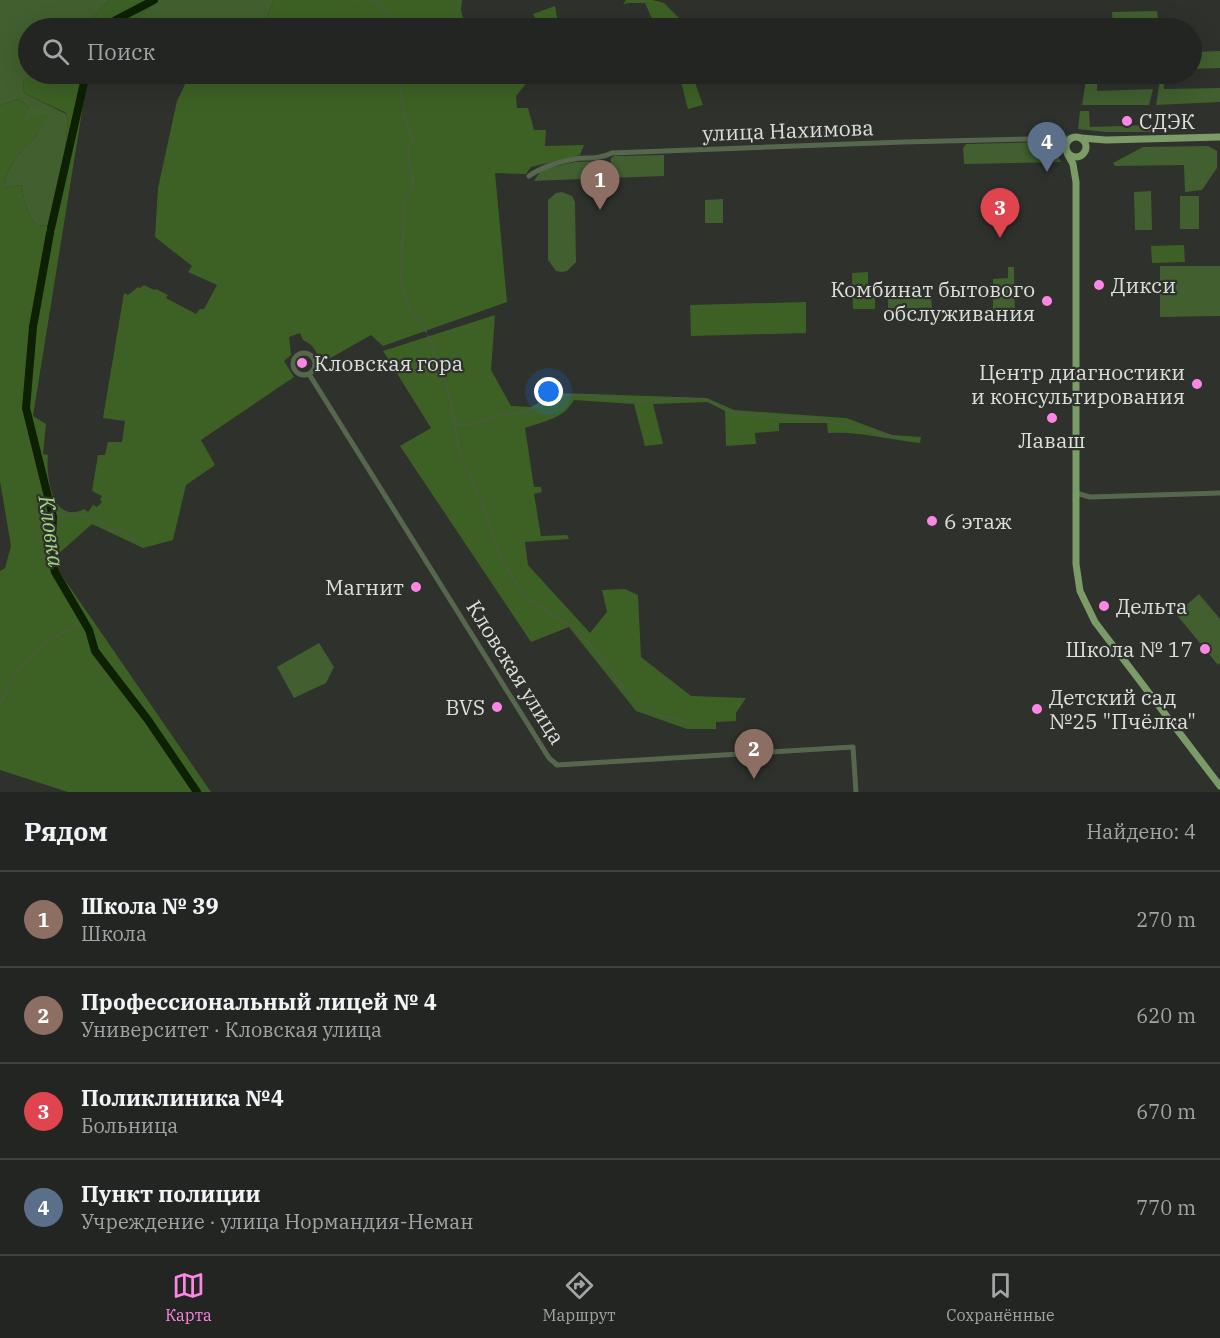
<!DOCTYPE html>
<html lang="ru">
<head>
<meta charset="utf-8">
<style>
  :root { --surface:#222521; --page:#2e312e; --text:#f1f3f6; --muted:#a2a5a5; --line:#3f423f; --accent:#fc86e3 }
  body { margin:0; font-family:"IBM Plex Serif",serif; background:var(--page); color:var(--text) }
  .you { position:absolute; left:549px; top:392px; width:21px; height:21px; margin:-15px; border:4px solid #fff; border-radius:50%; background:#1a73e8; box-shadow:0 0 0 9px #1a73e833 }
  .badge { display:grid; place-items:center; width:39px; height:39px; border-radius:50%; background:var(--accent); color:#fff; font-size:20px; font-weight:700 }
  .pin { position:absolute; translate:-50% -50px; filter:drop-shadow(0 2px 3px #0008) }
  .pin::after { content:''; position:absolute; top:32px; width:21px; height:18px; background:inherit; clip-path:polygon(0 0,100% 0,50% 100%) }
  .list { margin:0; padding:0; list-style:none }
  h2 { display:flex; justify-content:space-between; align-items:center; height:78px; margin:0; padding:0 24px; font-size:26px }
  h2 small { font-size:20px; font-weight:400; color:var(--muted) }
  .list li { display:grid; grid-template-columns:39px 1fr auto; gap:18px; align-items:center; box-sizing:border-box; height:96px; padding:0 24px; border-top:2px solid var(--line) }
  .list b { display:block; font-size:22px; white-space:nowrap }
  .list p { margin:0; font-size:20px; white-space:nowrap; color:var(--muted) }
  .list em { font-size:20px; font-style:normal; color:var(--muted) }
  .icon { flex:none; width:33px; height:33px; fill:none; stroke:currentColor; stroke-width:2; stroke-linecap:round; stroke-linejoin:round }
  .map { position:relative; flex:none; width:1220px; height:792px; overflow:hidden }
  .search { position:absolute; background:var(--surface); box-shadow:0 6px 24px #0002; left:18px; right:18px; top:18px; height:66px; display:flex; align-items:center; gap:15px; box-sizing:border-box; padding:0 21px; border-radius:33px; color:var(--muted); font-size:22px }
  .sheet { height:462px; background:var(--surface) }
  nav { display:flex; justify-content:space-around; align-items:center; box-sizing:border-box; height:84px; border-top:2px solid var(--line); background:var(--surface); font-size:16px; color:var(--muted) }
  nav a { display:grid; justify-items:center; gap:3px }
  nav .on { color:var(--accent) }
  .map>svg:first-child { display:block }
  .green { fill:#415f2f }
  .forest { fill:#3d6124 }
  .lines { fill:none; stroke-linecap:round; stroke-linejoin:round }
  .stream { stroke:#4b5943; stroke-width:1.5 }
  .river { stroke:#0d2002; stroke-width:8 }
  .tertiary { stroke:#56674d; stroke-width:5 }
  .primary { stroke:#7b9c67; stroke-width:7 }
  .poi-dot { fill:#fc86e3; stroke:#2e312c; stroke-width:2 }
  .labels { text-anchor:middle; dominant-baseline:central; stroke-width:4.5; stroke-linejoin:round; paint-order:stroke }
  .poi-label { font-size:21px; fill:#dddfdc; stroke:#2e312c; text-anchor:start }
  .street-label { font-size:21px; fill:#dddfdc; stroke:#2e312c }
  .water-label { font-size:22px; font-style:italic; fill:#9fd67f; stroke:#2e312c }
</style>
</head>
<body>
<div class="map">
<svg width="1220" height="792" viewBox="0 0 1220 792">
  <rect width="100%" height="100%" fill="#2e312c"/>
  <g class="green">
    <path d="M0,0H110L83,28H28V74H34L23,81L24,93L66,114L68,122L56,225L36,226L26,207L21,185L5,188C4,166 24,148 38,134L21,123L29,107L18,99L0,105Z"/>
    <path d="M158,0H274L262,28H126Z"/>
    <path d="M1157,11L1158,19L1135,20L1129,28H1113L1112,12Z"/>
    <path d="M1220,51V68L1192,69V52Z"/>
    <path d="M1087,74L1097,75V91L1153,89L1149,105H1082Z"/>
    <path d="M1161,74H1163L1164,89L1220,88V102L1156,105Z"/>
    <path d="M1080,111H1089L1090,127L1150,125L1151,132H1106L1078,129Z"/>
    <path d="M1051,142L1061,162L964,164L963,148L966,144Z"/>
    <path d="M1208,146L1217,151V168L1202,190L1185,192L1184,165L1115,166L1113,163L1143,147Z"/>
    <path d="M664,155V176L610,178L611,158L614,156Z"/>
    <path d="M604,161L607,178L534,181L542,169L575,162Z"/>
    <path d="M1151,191L1152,230H1135L1134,192Z"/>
    <path d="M562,192L572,196L575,202L576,262L567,271L562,272L556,271L548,260V200L556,193Z"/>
    <rect x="1180" y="196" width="19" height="33"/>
    <path d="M723,199V223H705V200Z"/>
    <path d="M1160,266H1220V316L1160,317Z"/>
    <path d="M1008,267H1014L1015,314L993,311V279L1008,278Z"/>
    <path d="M931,298L932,308H888V299Z"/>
    <path d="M1199,594L1220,619V663L1218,665L1176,614Z"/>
    <path d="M319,643L334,667L326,683L294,698L277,667Z"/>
  </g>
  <g class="forest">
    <path d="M110,0H158L126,28H83Z"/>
    <path d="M274,0H462L461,10L465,28H262Z"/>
    <path d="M626,0H652L664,3L678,17L692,28H656L645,3H627L623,5Z"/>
    <path d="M555,6L559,28H540L533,14Z"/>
    <path d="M34,74H88L33,416L46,424L43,454L48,455C46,477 52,525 84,509L88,512L93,505L97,507L102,502L100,500L102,496L92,491L98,455H105L108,442H122L125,421L103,418L124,293L128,295L138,287L140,288L144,285L154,290L156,289L168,295L166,298L196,314L200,309H204L217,285L188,272L192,266L155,237L158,188L177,101L190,74H534L516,96L517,108H528L534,130H546L545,146L584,145L580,155L531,167L526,174L495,173L507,302L383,346L371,335L320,364C317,352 315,346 303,340L300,333L289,337L291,355L284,361L294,377L201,440L215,465L186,485L173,540L143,548L92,524L57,555L58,570L211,792H68L0,770V571L5,568L11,546L0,481V105L18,99L29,107L22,122L35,114H49C45,121 42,129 37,135C23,150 4,166 5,188L21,185L26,207L36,226L56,225L68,122L66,113L24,93L23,81Z"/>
    <path d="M679,74H692L703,105L688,109Z"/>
    <path d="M1184,245L1185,262L1152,263L1151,246Z"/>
    <path d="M868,272V293L875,294V309H853L852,273Z"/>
    <path d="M806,302V333L691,336L690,305Z"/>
    <path d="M495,315L491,370L511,406L531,407L543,400L561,393L707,398L734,410L846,418L892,435L921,437L920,443C890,440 859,431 828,433L827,423H779V431L755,433L756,444L726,446L725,411L708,402L653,404L663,444L645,446L634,404L574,400C563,419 545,421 525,428L534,487H541L542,492L534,494L541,536L567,535L569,539L525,542L528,565L590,633L607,612L602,590L625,589L638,595L641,657L691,696L746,698L736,713V721L716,722V729H687L636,711L569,627L531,642L400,446L431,428L383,351Z"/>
  </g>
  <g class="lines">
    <g class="stream">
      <path d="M352,0H356"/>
      <path d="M374,0L381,6L394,28"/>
      <path d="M399,74C400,98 404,119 414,141L408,146C408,160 412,172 414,186L404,201L401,284L412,312L424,325L426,332"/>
      <path d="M428,336L447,385L460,452L474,484L504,564L519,587L531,601L573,628L597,652L627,694L655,714L692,724"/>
      <path d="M455,424L471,425L502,415L525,413L544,401L559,396L588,395L639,402L676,398L703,399L738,415L818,419L910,440"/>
      <path d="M53,517C72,512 97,515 111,531L120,528L138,543"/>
      <path d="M0,704C17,663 44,639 85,622"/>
    </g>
    <g class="river">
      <path d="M108,28L112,22L154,0"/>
      <path d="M51,228L86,74"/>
      <path d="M50,233L33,327L26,408L53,517L51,554L55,572L89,630L95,651L148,720L197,792"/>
    </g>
    <g class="tertiary">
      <path d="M1054,140L1061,144L1066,151"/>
      <path d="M529,176C543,166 558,162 574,159C589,157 597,160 612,153L903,142L1072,138"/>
      <circle cx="304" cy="364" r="11"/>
      <path d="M309,374L549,758L557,765L853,747L856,792"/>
      <path d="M1076,493L1090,497L1220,493"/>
    </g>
    <g class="primary">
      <circle cx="1076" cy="147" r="10"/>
      <path d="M1081,138L1106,140L1220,137"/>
      <path d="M1067,153L1073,164L1076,182V564L1080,591L1095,622L1220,786"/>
    </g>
  </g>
  <g class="poi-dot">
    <circle cx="1127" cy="121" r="6"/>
    <circle cx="1099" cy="285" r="6"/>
    <circle cx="1047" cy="301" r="6"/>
    <circle cx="302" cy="363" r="6"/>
    <circle cx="1197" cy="384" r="6"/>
    <circle cx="1052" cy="418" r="6"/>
    <circle cx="932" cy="521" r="6"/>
    <circle cx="416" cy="587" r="6"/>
    <circle cx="1104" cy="606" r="6"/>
    <circle cx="1205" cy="649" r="6"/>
    <circle cx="497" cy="707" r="6"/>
    <circle cx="1037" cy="709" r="6"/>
  </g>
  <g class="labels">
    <g class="poi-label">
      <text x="1139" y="121">СДЭК</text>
      <text x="1111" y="285">Дикси</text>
      <text x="1035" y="289" text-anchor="end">Комбинат бытового<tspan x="1035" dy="24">обслуживания</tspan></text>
      <text x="314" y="363">Кловская гора</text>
      <text x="1185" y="372" text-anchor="end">Центр диагностики<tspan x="1185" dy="24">и консультирования</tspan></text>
      <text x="1052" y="440" text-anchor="middle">Лаваш</text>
      <text x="944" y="521">6 этаж</text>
      <text x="404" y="587" text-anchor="end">Магнит</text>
      <text x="1116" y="606">Дельта</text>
      <text x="1193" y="649" text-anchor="end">Школа № 17</text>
      <text x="1049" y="697">Детский сад<tspan x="1049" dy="24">№25 "Пчёлка"</tspan></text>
      <text x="485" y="707" text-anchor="end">BVS</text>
    </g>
    <g class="street-label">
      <text transform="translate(788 130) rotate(-2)">улица Нахимова</text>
      <text transform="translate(516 672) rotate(58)">Кловская улица</text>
    </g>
    <g class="water-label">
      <text transform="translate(52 531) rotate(82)">Кловка</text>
    </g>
  </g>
</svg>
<div class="you"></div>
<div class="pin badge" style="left:600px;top:210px;background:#8d6e63">1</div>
<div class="pin badge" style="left:754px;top:779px;background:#8d6e63">2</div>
<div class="pin badge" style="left:1000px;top:238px;background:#e0444e">3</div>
<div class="pin badge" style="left:1047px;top:172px;background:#5c6f8a">4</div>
<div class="search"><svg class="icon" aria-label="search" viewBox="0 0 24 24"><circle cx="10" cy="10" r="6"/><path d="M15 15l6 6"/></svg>Поиск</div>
</div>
<section class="sheet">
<h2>Рядом<small>Найдено: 4</small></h2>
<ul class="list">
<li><span class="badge" style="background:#8d6e63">1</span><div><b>Школа № 39</b><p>Школа</p></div><em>270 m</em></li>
<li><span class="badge" style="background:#8d6e63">2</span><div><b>Профессиональный лицей № 4</b><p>Университет · Кловская улица</p></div><em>620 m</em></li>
<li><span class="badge" style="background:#e0444e">3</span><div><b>Поликлиника №4</b><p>Больница</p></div><em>670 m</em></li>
<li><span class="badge" style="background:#5c6f8a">4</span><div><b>Пункт полиции</b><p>Учреждение · улица Нормандия-Неман</p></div><em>770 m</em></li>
</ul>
</section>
<nav>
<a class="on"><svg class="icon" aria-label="map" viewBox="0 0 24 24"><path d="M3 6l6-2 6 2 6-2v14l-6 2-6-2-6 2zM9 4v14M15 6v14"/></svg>Карта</a>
<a><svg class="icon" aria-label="directions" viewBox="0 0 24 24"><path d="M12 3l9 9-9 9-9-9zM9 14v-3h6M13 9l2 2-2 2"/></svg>Маршрут</a>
<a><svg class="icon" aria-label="saved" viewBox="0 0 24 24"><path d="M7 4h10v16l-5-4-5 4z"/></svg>Сохранённые</a>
</nav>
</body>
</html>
